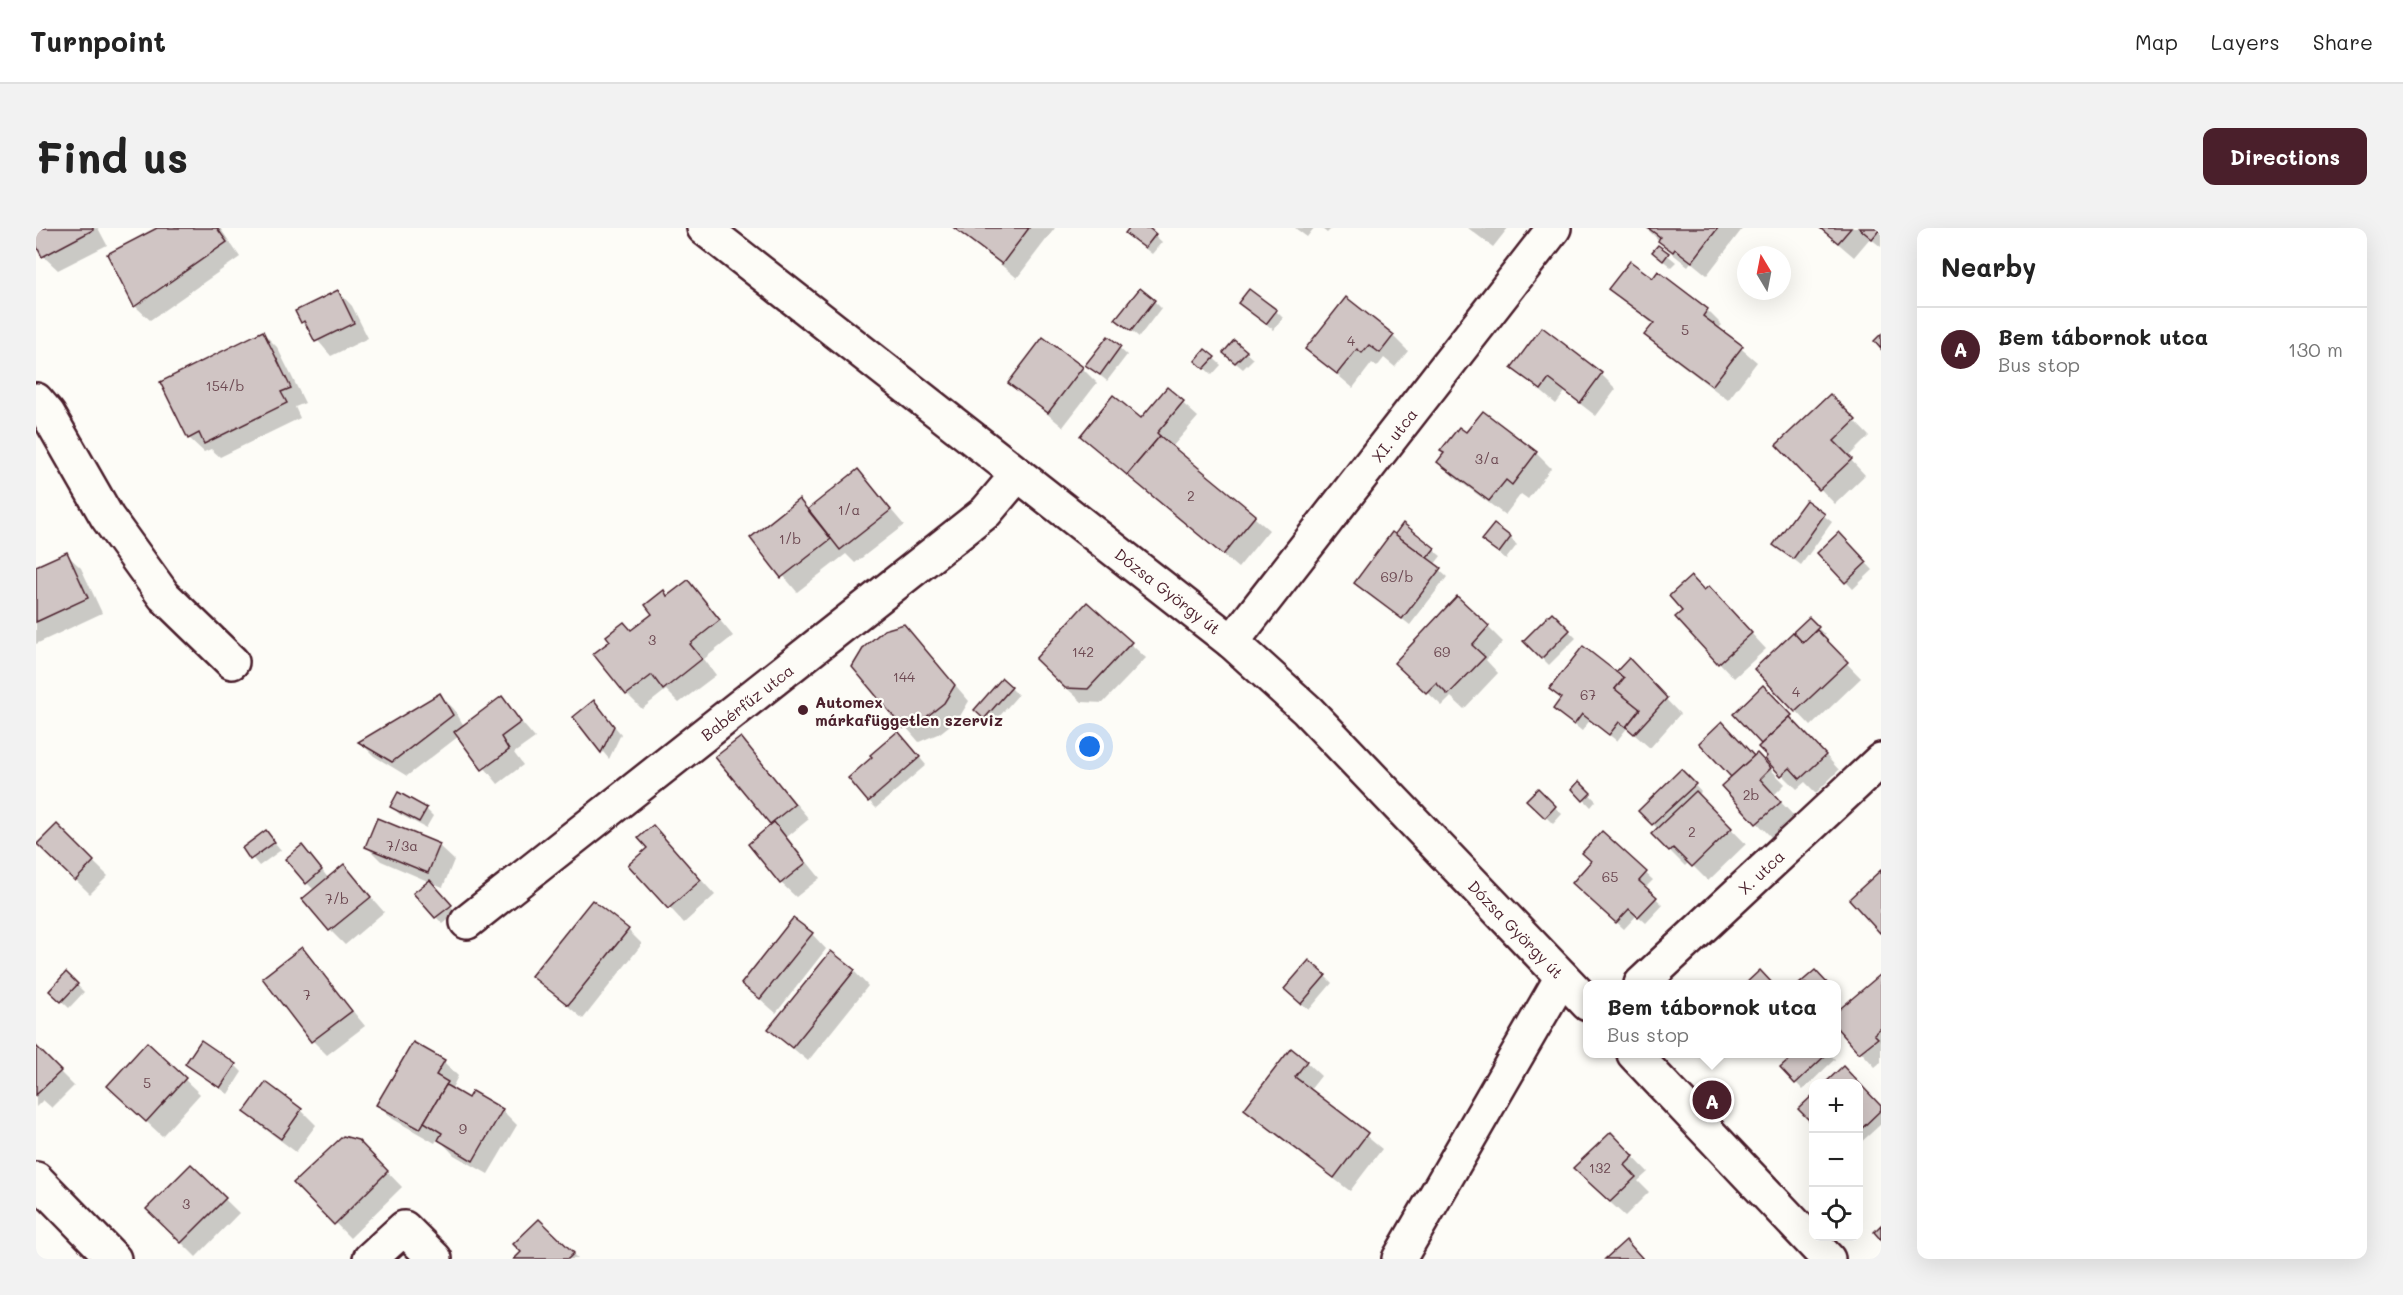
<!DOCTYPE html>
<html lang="en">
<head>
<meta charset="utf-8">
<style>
  :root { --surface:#fff; --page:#f2f2f2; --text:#222; --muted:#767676; --line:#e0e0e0; --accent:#4a1f2b }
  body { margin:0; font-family:Mali,sans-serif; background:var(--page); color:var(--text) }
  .controls { position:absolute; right:18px; bottom:18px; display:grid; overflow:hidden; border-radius:12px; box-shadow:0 6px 24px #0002 }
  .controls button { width:54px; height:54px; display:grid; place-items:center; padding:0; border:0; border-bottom:2px solid var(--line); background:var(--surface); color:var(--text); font:30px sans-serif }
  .compass { position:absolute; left:1701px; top:18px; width:54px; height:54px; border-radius:50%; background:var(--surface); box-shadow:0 6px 24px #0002; rotate:350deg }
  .you { position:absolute; left:1054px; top:519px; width:21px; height:21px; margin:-15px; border:4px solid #fff; border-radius:50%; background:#1a73e8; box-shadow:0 0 0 9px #1a73e833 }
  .badge { display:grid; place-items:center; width:39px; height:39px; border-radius:50%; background:var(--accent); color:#fff; font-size:20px; font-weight:700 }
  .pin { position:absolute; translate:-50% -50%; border:3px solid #fff; box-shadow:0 2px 6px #0006 }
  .popup { position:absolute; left:1547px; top:752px; width:258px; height:78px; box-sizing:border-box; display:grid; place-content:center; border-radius:12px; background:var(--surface); filter:drop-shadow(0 2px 4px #0005); font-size:20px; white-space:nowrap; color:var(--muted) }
  .popup b { font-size:22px; color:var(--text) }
  .popup::after { content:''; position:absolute; left:50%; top:100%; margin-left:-12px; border:12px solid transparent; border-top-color:var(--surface) }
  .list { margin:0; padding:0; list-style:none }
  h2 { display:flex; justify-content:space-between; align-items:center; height:78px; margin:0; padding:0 24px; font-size:26px }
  h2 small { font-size:20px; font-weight:400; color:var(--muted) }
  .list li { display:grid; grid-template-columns:39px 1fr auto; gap:18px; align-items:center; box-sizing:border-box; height:84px; padding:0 24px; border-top:2px solid var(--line) }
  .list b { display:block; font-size:22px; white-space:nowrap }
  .list p { margin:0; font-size:20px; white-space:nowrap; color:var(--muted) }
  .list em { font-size:20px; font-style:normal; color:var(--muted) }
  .icon { flex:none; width:33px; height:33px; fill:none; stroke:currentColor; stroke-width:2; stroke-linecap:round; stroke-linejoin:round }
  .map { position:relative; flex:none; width:1845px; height:1031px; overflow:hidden; border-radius:12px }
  header { display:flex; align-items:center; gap:36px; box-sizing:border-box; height:84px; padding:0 30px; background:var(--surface); border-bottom:2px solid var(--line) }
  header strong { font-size:28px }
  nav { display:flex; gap:33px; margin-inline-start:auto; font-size:21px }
  .intro { display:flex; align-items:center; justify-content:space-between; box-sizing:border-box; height:144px; padding:0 36px }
  h1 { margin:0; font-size:42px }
  .button { padding:15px 27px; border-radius:12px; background:var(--accent); color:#fff; font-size:21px; font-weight:700 }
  main { display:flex; gap:36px; padding:0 36px }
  aside { flex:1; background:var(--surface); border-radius:12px; box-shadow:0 6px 24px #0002 }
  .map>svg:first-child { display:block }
  .shadow { fill:#0003 }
  .building { fill:#d0c5c4; stroke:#4a1f2b; stroke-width:1.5 }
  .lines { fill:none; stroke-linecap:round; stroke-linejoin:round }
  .street-casing { stroke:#4a1f2b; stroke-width:38 }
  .secondary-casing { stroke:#4a1f2b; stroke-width:38 }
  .street { stroke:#fdfcf7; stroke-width:33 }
  .secondary { stroke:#fdfcf7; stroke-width:33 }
  .poi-dot { fill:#4a1f2b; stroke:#fdfcf7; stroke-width:2 }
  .labels { text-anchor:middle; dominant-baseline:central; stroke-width:4.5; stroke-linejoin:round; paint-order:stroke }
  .number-label { font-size:14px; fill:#6c4851 }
  .street-label { font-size:16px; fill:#4a1f2b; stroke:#fdfcf7 }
  .poi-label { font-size:16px; font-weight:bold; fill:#4a1f2b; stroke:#fdfcf7; text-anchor:start }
</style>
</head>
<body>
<header>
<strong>Turnpoint</strong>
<nav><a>Map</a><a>Layers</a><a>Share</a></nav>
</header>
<div class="intro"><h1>Find us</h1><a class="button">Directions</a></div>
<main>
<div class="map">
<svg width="1845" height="1031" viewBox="0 0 1845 1031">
  <rect width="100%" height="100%" fill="#fdfcf7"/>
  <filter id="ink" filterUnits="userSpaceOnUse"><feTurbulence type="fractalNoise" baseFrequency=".0167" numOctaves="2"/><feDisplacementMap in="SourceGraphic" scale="12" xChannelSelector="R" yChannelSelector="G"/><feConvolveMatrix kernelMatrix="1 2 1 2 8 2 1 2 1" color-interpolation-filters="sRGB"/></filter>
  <g filter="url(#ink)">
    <g class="shadow">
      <path d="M0,0H62L71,17L22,42L7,28L0,14Z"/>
      <path d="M124,0H184L204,29L114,92L99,78Z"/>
      <path d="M920,0H1019L981,50Z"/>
      <path d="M1095,0H1111L1126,14L1116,26L1098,12Z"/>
      <path d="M1259,0H1278L1271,9Z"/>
      <path d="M1285,0H1296L1291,5Z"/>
      <path d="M1432,0H1472L1457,19Z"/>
      <path d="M1610,0H1707L1671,47L1655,34L1652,38L1638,27Z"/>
      <path d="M1784,0H1845V19L1834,10L1818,29Z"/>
      <path d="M1622,19L1640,34L1635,39L1625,31Z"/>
      <path d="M1622,45L1671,82L1686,97L1682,101L1721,134L1692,172L1625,121L1611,106L1618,97L1574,61L1617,52Z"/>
      <path d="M302,63L316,78L332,110L295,128L266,94Z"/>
      <path d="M1118,73L1125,80L1103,109L1081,91Z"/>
      <path d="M1211,82L1240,83L1247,90L1238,102Z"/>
      <path d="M1507,101L1565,146L1580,161L1560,188L1529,164L1520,176L1477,140Z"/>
      <path d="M227,105L241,119L269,175L259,179L264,190L184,229L175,221L168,224L153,210Z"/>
      <path d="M1357,108L1372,123L1359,139L1348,130L1341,139L1336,135L1317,160L1271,121Z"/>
      <path d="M1072,110L1091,127L1071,153L1051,137Z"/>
      <path d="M1198,114L1217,131L1207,141L1196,132Z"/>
      <path d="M1170,123L1185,137L1176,147L1161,133Z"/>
      <path d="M1046,140L1061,155L1027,199L974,155Z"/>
      <path d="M1131,161L1162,189L1136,219L1233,302L1202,340L1046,208L1105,192Z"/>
      <path d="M1794,168L1833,208L1812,229L1829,247L1799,276L1742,217Z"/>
      <path d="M1447,185L1500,225L1515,240L1492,271L1485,266L1469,287L1418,249L1403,234L1430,207Z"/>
      <path d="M822,243L868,297L819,335L810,326L761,364L716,310L763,273L772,282Z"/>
      <path d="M1770,274L1796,294L1765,337L1739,317Z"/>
      <path d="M1367,298L1405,328L1398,337L1411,349L1374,397L1320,355Z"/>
      <path d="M1803,306L1837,342L1817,361L1783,325Z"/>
      <path d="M1474,310L1481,317L1470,331L1447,312Z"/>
      <path d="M30,326L45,340L66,385L0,416V340Z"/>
      <path d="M652,354L697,408L668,431L680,447L643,475L630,462L606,481L591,466L618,387L627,364L632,369Z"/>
      <path d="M1669,364L1687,375L1730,421L1698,450L1641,390Z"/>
      <path d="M1051,376L1110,430L1067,475L1046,474L1015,446Z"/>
      <path d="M1516,386L1540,410L1513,437L1489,413Z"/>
      <path d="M868,398L933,473L923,490L904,505L883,514L818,439Z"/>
      <path d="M1452,399L1467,414L1450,432L1462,445L1428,481L1415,469L1406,478L1375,449Z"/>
      <path d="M1783,401L1789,407L1786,410L1825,450L1775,498L1720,441L1765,414L1767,417Z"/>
      <path d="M1607,447L1644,486L1614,520L1591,500L1581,513L1554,492L1546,503L1519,481L1526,471L1515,461Z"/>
      <path d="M975,460L982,467L956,497L947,489Z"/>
      <path d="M403,466L418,481L428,498L465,470L499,510L478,525L487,537L462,556L423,508L371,548L338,528L324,514Z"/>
      <path d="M558,474L585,506L573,531L539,490Z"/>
      <path d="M1742,474L1803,542L1780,565L1769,554L1761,561L1731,531L1733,529L1727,516L1699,486Z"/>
      <path d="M705,511L773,591L751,609L784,650L760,669L745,655L737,597Z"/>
      <path d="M869,512L890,537L840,580L833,573Z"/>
      <path d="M1721,527L1749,556L1738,567L1759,589L1736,610L1687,559Z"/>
      <path d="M1645,543L1665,564L1662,567L1710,616L1672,653L1653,634L1649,638L1617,606L1622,601L1604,583Z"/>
      <path d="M1543,555L1560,573L1555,579L1538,561Z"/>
      <path d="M1502,563L1526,586L1517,596L1493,572Z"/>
      <path d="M356,578L390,581L397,588L390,600L363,586Z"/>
      <path d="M21,598L72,648L54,666L3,616Z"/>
      <path d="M230,604L245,622L223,638L208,620Z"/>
      <path d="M1566,605L1617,652L1609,660L1627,677L1610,695L1601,687L1588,701L1545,662Z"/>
      <path d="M631,614L679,667L648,695L595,637L613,620Z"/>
      <path d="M330,618H403L418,632L407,659L394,654L421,685L407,696L400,689L394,654L345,633Z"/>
      <path d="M273,626L293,651L308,638L348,684L309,717L294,702L279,663L271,655Z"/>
      <path d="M592,702L606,716L547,791L497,748Z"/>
      <path d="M776,706L790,721L740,785L707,756Z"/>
      <path d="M266,721L329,798L291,827L277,813Z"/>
      <path d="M818,743L832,758L772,833L734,801Z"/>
      <path d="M30,746L48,764L33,780L15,763Z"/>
      <path d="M1289,748L1296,755L1273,782L1257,768Z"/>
      <path d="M1845,748V834L1839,839L1800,796Z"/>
      <path d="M1800,767L1805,772L1800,776Z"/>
      <path d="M111,816L164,866L126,908L87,872Z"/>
      <path d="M0,820L38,858L16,880L7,872L0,879Z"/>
      <path d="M1762,826H1793L1799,831L1767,862L1746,840Z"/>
      <path d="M408,834L422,848L416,860L421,865L432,872L436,865L466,882L481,897L452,946L418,927L402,910L399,915L357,891L342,876Z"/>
      <path d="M1270,834L1285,848L1274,862L1346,921L1314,963L1225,895L1210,881Z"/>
      <path d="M151,836L199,837L206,844L192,866Z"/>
      <path d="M230,856L265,882L280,897L260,924L225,898L210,883Z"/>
      <path d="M1822,856L1845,880V896L1822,917Z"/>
      <path d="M1575,906L1612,944L1602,953L1613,964L1589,988L1553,955Z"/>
      <path d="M337,929L366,959L314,1010L260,955Z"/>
      <path d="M155,938L203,985L160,1029L112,981Z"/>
      <path d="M503,993L542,1031H480L487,1024Z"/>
    </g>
    <g class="building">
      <path d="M0,0H57V2L6,29L0,17Z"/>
      <path d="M121,0H181L191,14L98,79L71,26Z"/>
      <path d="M918,0H993L966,36Z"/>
      <path d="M1093,0H1113L1120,6L1109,20L1089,5Z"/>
      <path d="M1612,0H1682L1656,34L1639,21L1637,24L1622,13L1624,9Z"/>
      <path d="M1784,0H1815L1802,15Z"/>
      <path d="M1823,0H1845L1836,11Z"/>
      <path d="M1622,17L1633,25L1627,33L1616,24Z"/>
      <path d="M1594,33L1617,50L1622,43L1672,81L1667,88L1707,118L1676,158L1608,107L1618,95L1572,61Z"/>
      <path d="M1104,60L1119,72L1095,103L1079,91Z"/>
      <path d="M1213,61L1241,82L1230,96L1202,75Z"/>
      <path d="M302,62L318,95L279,114L268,93L265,95L259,83Z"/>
      <path d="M1310,69L1358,107L1344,125L1333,117L1326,125L1321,121L1301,146L1269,121Z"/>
      <path d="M1506,99L1566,145L1544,175L1513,151L1505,162L1475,140Z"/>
      <path d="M227,103L255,160L245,164L251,175L168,216L163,205L152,211L124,154Z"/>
      <path d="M1845,106V121L1838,113Z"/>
      <path d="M1072,108L1085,118L1064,147L1049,137Z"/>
      <path d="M1007,109L1047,139L1012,185L972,155Z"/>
      <path d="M1198,112L1211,123L1199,135L1187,125Z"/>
      <path d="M1169,121L1179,129L1168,141L1159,133Z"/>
      <path d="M1131,159L1148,173L1121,205L1124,208L1091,247L1044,208L1077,167L1105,190Z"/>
      <path d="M1794,166L1820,192L1798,213L1816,231L1783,262L1740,217Z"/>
      <path d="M1447,183L1501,224L1476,257L1470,252L1453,273L1401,234L1408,225L1404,223L1423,199L1430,204Z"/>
      <path d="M1124,208L1220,287L1187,327L1091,247Z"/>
      <path d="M822,241L855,282L804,322L772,281Z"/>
      <path d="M763,271L795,311L745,350L714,310Z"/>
      <path d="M1770,272L1789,286L1757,331L1737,317Z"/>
      <path d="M1367,295L1399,320L1391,330L1359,306Z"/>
      <path d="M1458,296L1475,309L1463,325L1445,312Z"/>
      <path d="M1356,304L1405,340L1366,391L1318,355Z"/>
      <path d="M1803,304L1831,334L1809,355L1781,325Z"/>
      <path d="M31,324L52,370L0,394V338Z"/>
      <path d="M1655,348L1668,362L1673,358L1716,405L1682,436L1639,389L1646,383L1633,368Z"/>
      <path d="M652,352L684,392L654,416L666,431L627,462L616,447L590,467L557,426L574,413L570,408L588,394L595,402L616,386L609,377L628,362L631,368Z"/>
      <path d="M1421,368L1453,398L1436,417L1449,429L1412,467L1400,455L1390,465L1358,435Z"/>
      <path d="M1051,374L1096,414L1052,461L1029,460L999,431Z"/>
      <path d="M1516,384L1534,402L1505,431L1487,413Z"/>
      <path d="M1773,389L1783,399L1767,415L1757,404Z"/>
      <path d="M868,396L919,457L908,475L889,490L867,500L816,439L828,419L848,402Z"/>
      <path d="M1781,402L1812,434L1759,484L1718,441L1757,404L1767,415Z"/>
      <path d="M1547,418L1588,450L1579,461L1604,481L1590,499L1583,494L1573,507L1546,486L1538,497L1517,481L1525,470L1513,461Z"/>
      <path d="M1593,430L1631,470L1598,506L1590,499L1604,481L1579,461L1588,450L1580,444Z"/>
      <path d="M966,450L976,459L948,491L938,482Z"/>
      <path d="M1727,457L1756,487L1725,516L1697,486Z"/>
      <path d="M404,465L417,487L356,534L322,514Z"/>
      <path d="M466,468L485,494L465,509L473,522L446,542L418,504Z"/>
      <path d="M558,472L578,498L565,525L537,489Z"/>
      <path d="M1754,489L1790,527L1764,551L1754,540L1745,548L1729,531L1731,528L1722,519Z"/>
      <path d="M1686,493L1718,528L1695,549L1663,515Z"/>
      <path d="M862,503L884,529L832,574L812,550L836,529L834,527Z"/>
      <path d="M705,509L759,576L734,596L679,529Z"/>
      <path d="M1721,525L1735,540L1724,551L1745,574L1720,596L1685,558Z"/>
      <path d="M1645,541L1660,556L1616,597L1602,583Z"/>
      <path d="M1543,553L1555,565L1547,573L1536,561Z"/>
      <path d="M1502,560L1520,578L1509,590L1490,572Z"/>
      <path d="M1660,563L1696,600L1656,639L1637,620L1633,624L1615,606Z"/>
      <path d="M362,564L391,580L383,594L354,579Z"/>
      <path d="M341,590L404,616L392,645L329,619Z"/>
      <path d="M738,594L770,635L744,656L712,616Z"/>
      <path d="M21,596L58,633L39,653L1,616Z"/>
      <path d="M617,597L665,652L632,681L592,637L611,620L602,610Z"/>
      <path d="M230,602L239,614L214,632L206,620Z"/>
      <path d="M1566,603L1611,644L1603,653L1621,669L1602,689L1593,681L1580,695L1536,655L1555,633L1546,625Z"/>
      <path d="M266,617L286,642L270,656L249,631Z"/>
      <path d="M308,636L335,669L293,703L266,671Z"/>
      <path d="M1845,642V705H1844L1813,671Z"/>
      <path d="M394,652L416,677L399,690L377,665Z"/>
      <path d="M556,672L593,701L532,777L495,748Z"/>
      <path d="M757,690L777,705L724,771L705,756Z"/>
      <path d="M266,719L316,783L275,814L226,750Z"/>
      <path d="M795,723L819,742L756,820L732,801Z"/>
      <path d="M1273,732L1290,747L1265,776L1248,761Z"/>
      <path d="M1724,742L1737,756H1709Z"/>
      <path d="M1779,742L1792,756H1763Z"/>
      <path d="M30,744L42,756L25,774L13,763Z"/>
      <path d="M1845,746V800L1838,806L1842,810L1823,825L1800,799V784Z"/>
      <path d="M165,812L200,836L184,860L149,836Z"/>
      <path d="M111,814L150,850L110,894L71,858Z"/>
      <path d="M377,814L409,832L400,847L412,854L384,901L340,877Z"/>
      <path d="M0,818L25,843L0,867Z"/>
      <path d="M1255,820L1271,833L1259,849L1332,905L1298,950L1208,881Z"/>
      <path d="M1760,826H1791L1759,856L1744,840Z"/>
      <path d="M1807,838L1845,878V882L1822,904V856H1788Z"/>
      <path d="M230,854L266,881L245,911L208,884Z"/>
      <path d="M410,857L432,870L436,863L467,881L437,933L402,912L406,905L388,894Z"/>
      <path d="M1778,866V897L1762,881Z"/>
      <path d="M1575,904L1598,928L1589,937L1600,949L1574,974L1537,940Z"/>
      <path d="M307,908L322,912L352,943L298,997L257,955Z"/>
      <path d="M155,936L190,970L145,1015L110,981Z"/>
      <path d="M503,991L538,1025L532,1031H478L485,1024L477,1016Z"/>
      <path d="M1845,997V1012L1838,1004Z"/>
      <path d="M1590,1012L1607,1031H1569Z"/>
    </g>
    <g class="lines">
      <g class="street-casing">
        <g id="street">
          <path d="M0,172L12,186L71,289L128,368L196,434"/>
          <path d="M1196,414L1518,0"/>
          <path d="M431,694L950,284L982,246"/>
          <path d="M1605,756L1845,532"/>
          <path d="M0,951L78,1031"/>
          <path d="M334,1031L368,1000L399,1031"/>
          <path d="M1363,1031L1526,749"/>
        </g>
      </g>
      <g class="secondary-casing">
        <g id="secondary">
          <path d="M668,0L1196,414L1271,482L1552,776"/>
          <path d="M1598,826L1792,1031"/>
        </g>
      </g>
      <use href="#street" class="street"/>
      <use href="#secondary" class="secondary"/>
    </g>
  </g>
  <circle class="poi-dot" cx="767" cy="482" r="6"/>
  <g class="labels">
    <g class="number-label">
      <text x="1649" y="101">5</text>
      <text x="1315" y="112">4</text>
      <text x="189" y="157">154/b</text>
      <text x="1451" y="230">3/a</text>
      <text x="1155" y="267">2</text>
      <text x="813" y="281">1/a</text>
      <text x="754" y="310">1/b</text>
      <text x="1361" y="348">69/b</text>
      <text x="616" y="411">3</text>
      <text x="1047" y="423">142</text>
      <text x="1406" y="423">69</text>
      <text x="868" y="448">144</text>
      <text x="1760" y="463">4</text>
      <text x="1552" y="466">67</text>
      <text x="1715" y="566">2b</text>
      <text x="1656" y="603">2</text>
      <text x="366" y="617">7/3a</text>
      <text x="1574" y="648">65</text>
      <text x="301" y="670">7/b</text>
      <text x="271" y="766">7</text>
      <text x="111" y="854">5</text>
      <text x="427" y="900">9</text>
      <text x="1564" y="939">132</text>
      <text x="150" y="975">3</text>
    </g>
    <g class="street-label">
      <text transform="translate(1358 207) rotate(-52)">XI. utca</text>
      <text transform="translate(1132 363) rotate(38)">Dózsa György út</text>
      <text transform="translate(711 474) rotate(-38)">Babérfűz utca</text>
      <text transform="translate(1725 644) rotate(-43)">X. utca</text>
      <text transform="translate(1480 701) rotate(46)">Dózsa György út</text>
    </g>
    <g class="poi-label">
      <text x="779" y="473">Automex<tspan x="779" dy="18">márkafüggetlen szerviz</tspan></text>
    </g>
  </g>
</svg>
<div class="controls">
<button>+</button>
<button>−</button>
<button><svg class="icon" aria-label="locate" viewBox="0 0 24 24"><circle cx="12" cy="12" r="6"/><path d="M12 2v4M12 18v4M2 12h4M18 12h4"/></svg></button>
</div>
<svg class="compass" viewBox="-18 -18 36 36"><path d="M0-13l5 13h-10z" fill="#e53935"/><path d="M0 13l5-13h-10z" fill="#767676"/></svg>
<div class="you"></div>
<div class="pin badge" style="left:1676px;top:872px">A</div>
<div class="popup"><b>Bem tábornok utca</b>Bus stop</div>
</div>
<aside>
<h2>Nearby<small></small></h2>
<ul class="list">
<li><span class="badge">A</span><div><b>Bem tábornok utca</b><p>Bus stop</p></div><em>130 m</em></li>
</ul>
</aside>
</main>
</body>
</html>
